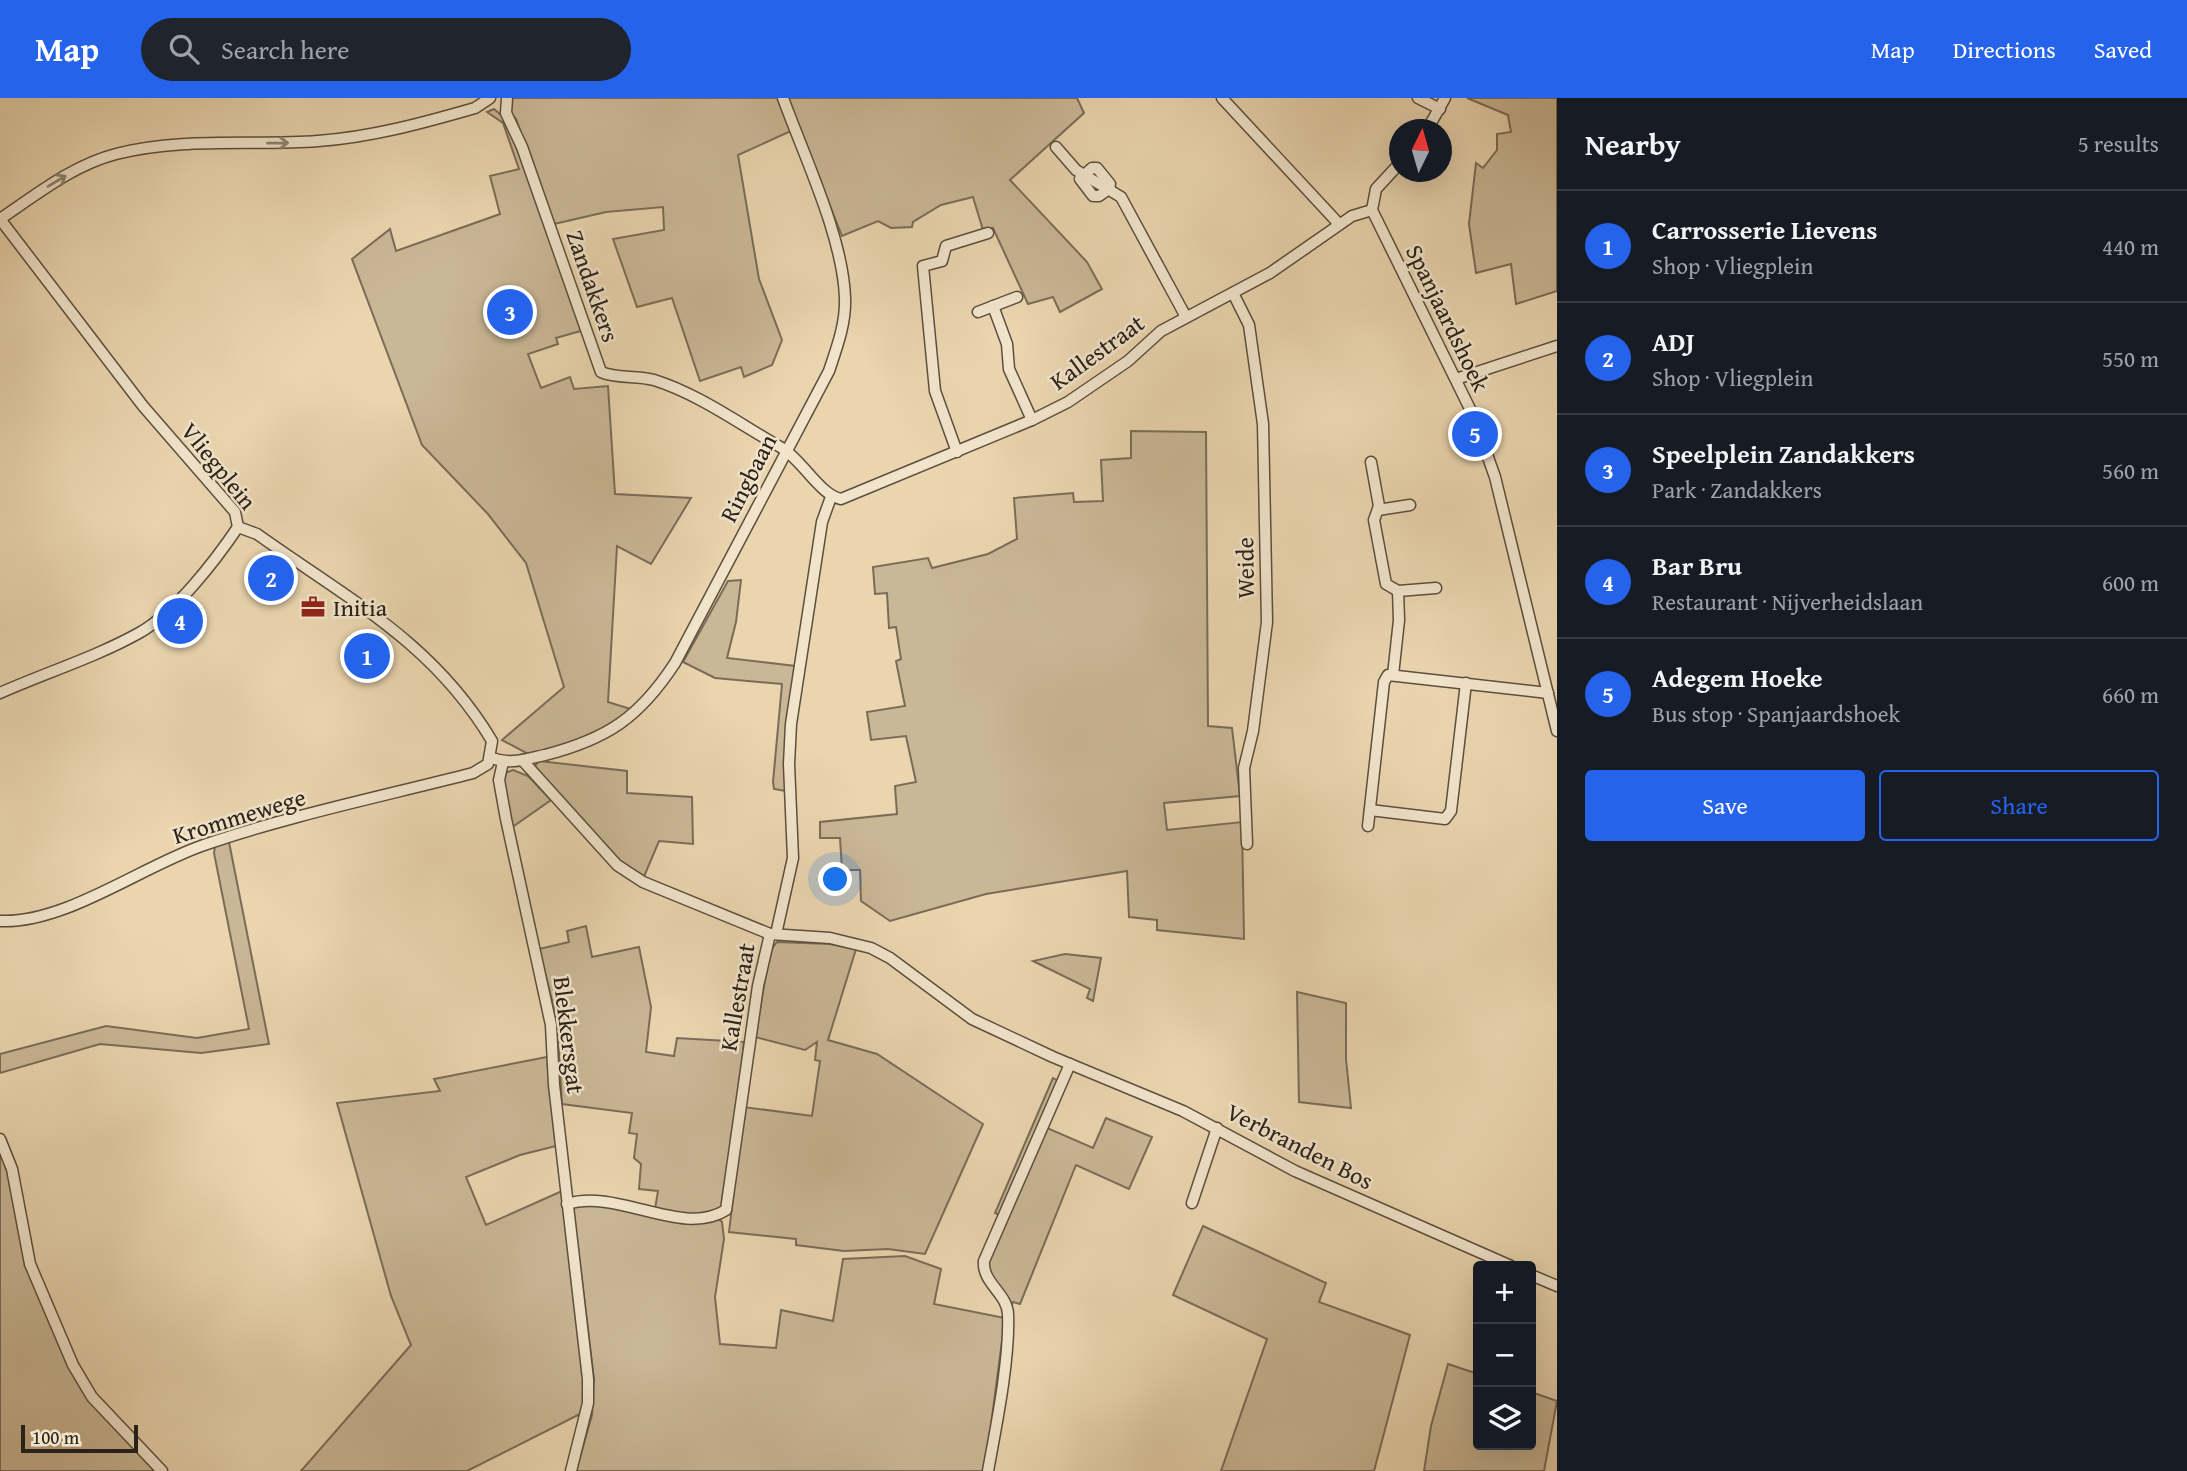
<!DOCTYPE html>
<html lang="en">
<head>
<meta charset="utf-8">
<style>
  :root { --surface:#171b24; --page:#20242c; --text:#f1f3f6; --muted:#9ea1a6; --line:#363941; --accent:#2563eb }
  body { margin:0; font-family:"Gentium Book Plus",serif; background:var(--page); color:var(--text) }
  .controls { position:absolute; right:21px; bottom:21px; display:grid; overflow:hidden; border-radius:7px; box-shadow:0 7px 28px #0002 }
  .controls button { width:63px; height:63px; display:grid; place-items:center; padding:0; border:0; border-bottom:2px solid var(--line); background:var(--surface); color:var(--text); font:35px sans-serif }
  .compass { position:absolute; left:1389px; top:21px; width:63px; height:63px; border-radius:50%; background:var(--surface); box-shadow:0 7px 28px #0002; rotate:5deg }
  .scale { position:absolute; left:21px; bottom:18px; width:117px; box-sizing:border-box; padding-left:7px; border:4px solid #2b2219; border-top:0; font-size:19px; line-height:24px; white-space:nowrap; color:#2b2219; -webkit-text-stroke:5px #f1e4cb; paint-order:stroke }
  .you { position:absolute; left:836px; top:782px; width:24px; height:24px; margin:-18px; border:5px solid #fff; border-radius:50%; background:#1a73e8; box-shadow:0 0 0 10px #1a73e833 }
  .badge { display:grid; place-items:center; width:46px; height:46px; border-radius:50%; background:var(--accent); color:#fff; font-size:23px; font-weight:700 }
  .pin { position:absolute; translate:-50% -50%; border:4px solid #fff; box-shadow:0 2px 7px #0006 }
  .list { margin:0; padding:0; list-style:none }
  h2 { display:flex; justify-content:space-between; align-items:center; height:91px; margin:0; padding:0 28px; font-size:30px }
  h2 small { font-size:23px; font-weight:400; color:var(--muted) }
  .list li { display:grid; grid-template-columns:46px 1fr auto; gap:21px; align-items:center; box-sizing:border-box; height:112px; padding:0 28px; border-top:2px solid var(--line) }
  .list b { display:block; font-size:26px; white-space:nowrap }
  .list p { margin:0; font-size:23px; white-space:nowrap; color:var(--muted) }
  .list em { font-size:23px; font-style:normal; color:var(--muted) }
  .actions { display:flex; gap:14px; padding:21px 28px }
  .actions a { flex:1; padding:16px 0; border:2px solid var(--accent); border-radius:7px; text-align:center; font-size:24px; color:var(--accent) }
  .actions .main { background:var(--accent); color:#fff }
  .icon { flex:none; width:38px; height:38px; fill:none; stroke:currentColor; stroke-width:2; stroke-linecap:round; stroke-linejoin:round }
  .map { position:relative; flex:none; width:1557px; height:1373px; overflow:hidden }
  header { display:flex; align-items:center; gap:42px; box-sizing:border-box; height:98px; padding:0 35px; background:var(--accent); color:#fff }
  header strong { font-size:33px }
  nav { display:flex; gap:38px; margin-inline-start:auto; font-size:24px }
  .search { width:490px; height:63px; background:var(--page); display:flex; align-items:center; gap:18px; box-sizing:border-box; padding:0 24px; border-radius:38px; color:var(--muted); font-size:26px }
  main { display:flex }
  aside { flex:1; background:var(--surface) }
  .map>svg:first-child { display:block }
  .green { fill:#cab796; stroke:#7a6c58; stroke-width:2 }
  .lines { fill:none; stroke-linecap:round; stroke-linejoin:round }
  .minor-casing { stroke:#5b4f3e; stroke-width:13 }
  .minor { stroke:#f1e4cb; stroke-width:10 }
  .oneway { stroke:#8e8372 }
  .labels { text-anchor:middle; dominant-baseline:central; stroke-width:5; stroke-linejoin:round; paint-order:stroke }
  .street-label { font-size:24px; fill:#2b2219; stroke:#f1e4cb }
  .poi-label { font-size:24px; fill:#2b2219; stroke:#f1e4cb; text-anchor:start }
</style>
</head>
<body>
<header>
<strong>Map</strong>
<div class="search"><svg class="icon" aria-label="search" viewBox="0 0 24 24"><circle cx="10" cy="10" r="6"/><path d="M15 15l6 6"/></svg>Search here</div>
<nav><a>Map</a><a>Directions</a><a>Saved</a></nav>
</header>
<main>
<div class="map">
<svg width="1557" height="1373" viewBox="0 0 1557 1373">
  <rect width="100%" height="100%" fill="#ead5af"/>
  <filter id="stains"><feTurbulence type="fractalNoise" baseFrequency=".00286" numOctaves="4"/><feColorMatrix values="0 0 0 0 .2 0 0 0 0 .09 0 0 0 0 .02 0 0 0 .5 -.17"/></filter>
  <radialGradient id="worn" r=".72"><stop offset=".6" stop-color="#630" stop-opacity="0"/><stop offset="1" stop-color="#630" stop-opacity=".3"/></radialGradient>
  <g class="green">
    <path d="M512,0H779L791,33L738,57L759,181L782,242L772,267L744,279L741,269L700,283L672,200L637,209L613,141L664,132L663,109L606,114L554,126L516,21L507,10Z"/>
    <path d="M787,0H1077L1084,15L1010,82L1087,164L1102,191L1060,214L1053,199L1028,206L993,130L983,132L973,99L941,107L913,124L912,129L891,130L878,123L842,138Z"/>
    <path d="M1467,0H1557V193L1516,206L1511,166L1476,175L1469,126L1476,65L1483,70L1497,52V36L1511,34L1508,17Z"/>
    <path d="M494,11L507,22L584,232L556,240L558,246L528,256L541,290L570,279L574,291L608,288L615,396L691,400L651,466L617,448L608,604L634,612L579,645L528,656L502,642L564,589L526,465L487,415L422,347L352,161L390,131L396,153L500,116L490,78L519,71L503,25L487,14Z"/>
    <path d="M1131,333L1206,334L1208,628L1232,630L1240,698L1164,705L1167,732L1242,724L1244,841L1157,832V822L1129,819L1127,773L986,796L890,823L861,803L860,772H842L840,740H820V724L897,716L895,688L916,684L906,638L871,642L867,614L905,608L896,563L901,561L896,529L889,530L887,495L875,496L873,469L928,460L932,470L988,456L1017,441L1014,400L1073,395L1074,404L1103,403L1101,362L1131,360Z"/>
    <path d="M741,482L736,524L727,560L795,568L786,693L774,691L773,684L782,586L715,580L683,564L728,483Z"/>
    <path d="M539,663L627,673V695L692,699L693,746L659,743L643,781L619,765L536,674L535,668Z"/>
    <path d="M513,672L528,678L551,702L511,730L502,676Z"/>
    <path d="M229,744L269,946L201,955L100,946L0,975V956L106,928L197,940L249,931L214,755L215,748Z"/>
    <path d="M586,828L592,859L639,849L651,909L646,954L674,958L677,940L744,944L728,1097L721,1112L689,1117L655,1111L658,1093L639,1091L641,1066L634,1060L637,1036L629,1035L632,1015L562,1006L557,922L539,851L569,844L567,833Z"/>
    <path d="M777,844L830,846L856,851L828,942L877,956L983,1026L925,1156L888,1151L844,1153L796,1147V1141L729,1134L744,1009L812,1018L820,963L815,962L817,944L805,952L755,939L770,853Z"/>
    <path d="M1065,856L1101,860L1093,903L1087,900L1090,891L1033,863Z"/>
    <path d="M1297,894L1346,905V961L1351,1010L1299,1004Z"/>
    <path d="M547,959L556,1048L520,1057L466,1079L486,1127L562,1093L585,1291L582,1315L467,1373H301L411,1247L391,1198L337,1005L440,993L434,981Z"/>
    <path d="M1053,980L1058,983L1001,1118L995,1115Z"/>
    <path d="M1106,1020L1152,1039L1129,1091L1076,1067L1020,1206L1013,1204L1010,1211L987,1168L1045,1029L1093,1050Z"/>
    <path d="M0,1052L7,1071L16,1116L66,1262L156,1373H0Z"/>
    <path d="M586,1104L699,1124L719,1121L722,1124L724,1141L715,1199L720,1246L776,1250L781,1212L833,1223L843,1161L905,1158L941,1171L934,1206L1005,1220L985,1373H576L592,1317L594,1281L573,1109Z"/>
    <path d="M1203,1128L1326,1185L1319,1204L1410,1237L1374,1373H1221L1267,1241L1173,1197Z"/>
    <path d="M1448,1266L1478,1276V1347H1531V1294L1557,1303L1544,1373H1424L1431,1328Z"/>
  </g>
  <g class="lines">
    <g class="minor-casing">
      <g id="minor">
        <path d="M507,0L506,15L522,49L601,274C616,281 637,277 654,282C699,296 741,327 782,350C803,363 820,397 841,401L1032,322L1068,304L1128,263L1161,233L1270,175L1352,118L1372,112"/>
        <path d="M1222,0L1339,126"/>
        <path d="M1418,0L1440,11"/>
        <path d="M1427,32L1445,0"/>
        <path d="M1056,49L1076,72L1121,99L1186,219"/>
        <path d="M1400,65L1376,91L1372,112L1473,317L1495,379L1557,633"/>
        <path d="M1092,70H1097L1110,86L1109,91L1099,98H1093L1080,81Z"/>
        <path d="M0,121C36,97 73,67 116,56C183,39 251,48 318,43C372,39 423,25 475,10L490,0"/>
        <path d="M0,121L143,308L235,414L238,429"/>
        <path d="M1233,195L1249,227L1263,326L1267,524L1253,633L1244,670L1247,746"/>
        <path d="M993,208L1007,246L1009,271L1032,322"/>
        <path d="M978,214L1017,199"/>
        <path d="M1456,281L1557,248"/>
        <path d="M957,354L935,293L923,168L942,163L946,148L988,135"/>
        <path d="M1371,364L1379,408L1374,422L1386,486L1398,493L1399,522L1393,577"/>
        <path d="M1378,412L1410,407"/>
        <path d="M1398,493L1436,490"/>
        <path d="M0,595C45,575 96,559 139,535C175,515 215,463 238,429"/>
        <path d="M492,660C510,667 526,661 545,657C607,641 639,620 675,565L829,273C837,249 846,225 845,200C843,139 804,58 783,0"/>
        <path d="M523,663L617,767L643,784L770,836L830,840L871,850L890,860L972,921L1053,959L1183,1013L1295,1073L1511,1168"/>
        <path d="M503,664L499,682L506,721L551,927L554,987L588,1281V1305L571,1373"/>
        <path d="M1370,712L1445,721L1451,713L1466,585"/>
        <path d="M1368,728L1384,584L1388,577L1548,595"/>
        <path d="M0,823C65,826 142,768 204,747C291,717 384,698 473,675L488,666L492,643C433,544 348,501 257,436L238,429"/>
        <path d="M776,836L793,760L789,666L791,626L822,424L831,399"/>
        <path d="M0,1041L12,1071L30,1166L73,1267L92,1299L162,1373"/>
        <path d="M1192,1105L1217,1030"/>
        <path d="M567,1106C618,1090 682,1140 726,1112L758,888L770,836"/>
        <path d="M1531,1177L1557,1188"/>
        <path d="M988,1373C996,1329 1010,1261 1008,1216C1007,1195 982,1185 984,1163L1070,966"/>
      </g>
    </g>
    <use href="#minor" class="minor"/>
  </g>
  <defs><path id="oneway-shaft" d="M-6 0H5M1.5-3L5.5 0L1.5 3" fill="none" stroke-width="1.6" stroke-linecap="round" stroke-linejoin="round" transform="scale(1.75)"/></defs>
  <g class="oneway">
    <use href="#oneway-shaft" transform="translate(278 45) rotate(-1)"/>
    <use href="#oneway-shaft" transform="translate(57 83) rotate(-31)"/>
  </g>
  <defs>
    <g id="office-bare" transform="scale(1.89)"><path d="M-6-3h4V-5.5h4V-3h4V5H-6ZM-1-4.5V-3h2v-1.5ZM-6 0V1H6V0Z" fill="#8f2418" stroke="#f1e4cb" stroke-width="2.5" paint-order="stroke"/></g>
  </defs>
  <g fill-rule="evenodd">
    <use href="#office-bare" x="313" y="509"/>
  </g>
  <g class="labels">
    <g class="street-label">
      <text transform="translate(593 188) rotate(71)">Zandakkers</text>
      <text transform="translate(1448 220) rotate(64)">Spanjaardshoek</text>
      <text transform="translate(1097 254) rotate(-36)">Kallestraat</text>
      <text transform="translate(219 368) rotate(51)">Vliegplein</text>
      <text transform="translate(748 380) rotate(-63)">Ringbaan</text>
      <text transform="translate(1245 470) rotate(-91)">Weide</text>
      <text transform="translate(239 718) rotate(-17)">Krommewege</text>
      <text transform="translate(737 899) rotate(-80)">Kallestraat</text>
      <text transform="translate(569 937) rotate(83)">Blekkersgat</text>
      <text transform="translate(1300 1048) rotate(27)">Verbranden Bos</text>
    </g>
    <g class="poi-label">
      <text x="333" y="509">Initia</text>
    </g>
  </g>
  <rect width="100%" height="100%" filter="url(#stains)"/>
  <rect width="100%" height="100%" fill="url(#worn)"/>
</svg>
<div class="controls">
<button>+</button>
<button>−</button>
<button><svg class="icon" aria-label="layers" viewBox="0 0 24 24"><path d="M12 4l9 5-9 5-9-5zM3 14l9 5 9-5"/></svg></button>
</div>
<svg class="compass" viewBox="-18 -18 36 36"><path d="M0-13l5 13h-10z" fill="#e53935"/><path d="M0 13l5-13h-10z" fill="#9ea1a6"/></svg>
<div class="scale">100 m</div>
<div class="you"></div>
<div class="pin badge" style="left:367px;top:558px">1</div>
<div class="pin badge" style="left:271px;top:480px">2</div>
<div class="pin badge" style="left:510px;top:214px">3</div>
<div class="pin badge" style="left:180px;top:523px">4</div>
<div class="pin badge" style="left:1475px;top:336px">5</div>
</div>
<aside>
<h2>Nearby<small>5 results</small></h2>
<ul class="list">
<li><span class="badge">1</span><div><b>Carrosserie Lievens</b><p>Shop · Vliegplein</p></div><em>440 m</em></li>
<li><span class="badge">2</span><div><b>ADJ</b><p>Shop · Vliegplein</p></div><em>550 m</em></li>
<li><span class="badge">3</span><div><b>Speelplein Zandakkers</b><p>Park · Zandakkers</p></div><em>560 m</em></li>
<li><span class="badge">4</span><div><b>Bar Bru</b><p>Restaurant · Nijverheidslaan</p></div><em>600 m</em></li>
<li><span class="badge">5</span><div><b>Adegem Hoeke</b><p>Bus stop · Spanjaardshoek</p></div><em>660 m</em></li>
</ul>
<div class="actions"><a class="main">Save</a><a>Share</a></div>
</aside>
</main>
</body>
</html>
